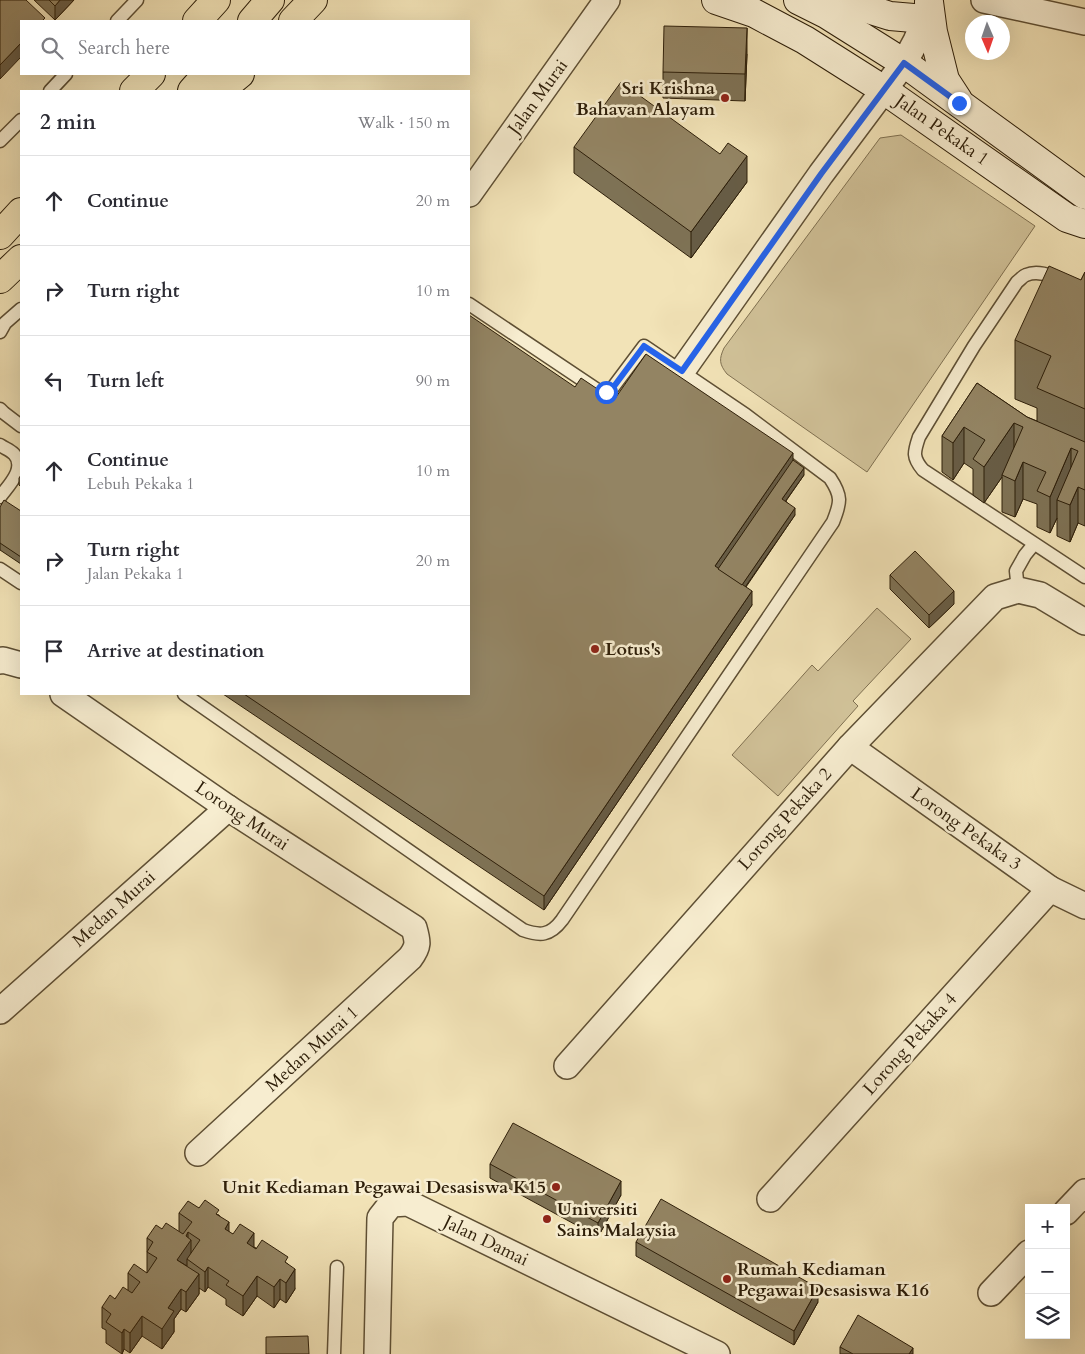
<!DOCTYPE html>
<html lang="en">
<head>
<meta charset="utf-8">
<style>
  :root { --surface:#fff; --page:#f2f2f3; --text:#2b2b33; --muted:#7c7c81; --line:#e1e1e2 }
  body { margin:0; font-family:Cardo,serif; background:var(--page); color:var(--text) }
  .controls { position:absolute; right:15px; bottom:15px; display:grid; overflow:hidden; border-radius:0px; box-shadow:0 5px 20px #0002 }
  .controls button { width:45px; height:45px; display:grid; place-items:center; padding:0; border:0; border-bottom:1px solid var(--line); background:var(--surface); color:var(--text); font:25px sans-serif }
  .compass { position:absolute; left:965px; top:15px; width:45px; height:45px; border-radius:50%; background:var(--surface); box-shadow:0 5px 20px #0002; rotate:178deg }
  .stop { position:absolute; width:15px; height:15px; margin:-11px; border:4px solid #2563eb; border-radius:50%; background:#fff }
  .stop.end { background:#2563eb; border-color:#fff; box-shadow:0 1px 5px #0008 }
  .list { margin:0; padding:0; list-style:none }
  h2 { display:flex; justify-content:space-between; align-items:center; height:65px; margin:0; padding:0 20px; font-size:21px }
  h2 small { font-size:16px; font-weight:400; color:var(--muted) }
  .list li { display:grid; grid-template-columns:32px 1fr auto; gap:15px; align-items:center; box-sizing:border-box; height:90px; padding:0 20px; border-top:1px solid var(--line) }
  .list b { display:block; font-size:19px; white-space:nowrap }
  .list p { margin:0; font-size:16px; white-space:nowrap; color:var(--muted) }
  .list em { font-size:16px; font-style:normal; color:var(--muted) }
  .icon { flex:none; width:28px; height:28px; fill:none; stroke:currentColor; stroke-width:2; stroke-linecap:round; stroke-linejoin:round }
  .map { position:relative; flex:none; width:1085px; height:1354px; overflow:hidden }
  .search { position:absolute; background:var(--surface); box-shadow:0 5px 20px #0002; left:20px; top:20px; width:450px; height:55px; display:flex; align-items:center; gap:12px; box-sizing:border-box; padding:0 18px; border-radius:0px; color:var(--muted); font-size:19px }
  .panel { position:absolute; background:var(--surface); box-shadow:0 5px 20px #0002; left:20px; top:90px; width:450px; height:605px; border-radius:0px }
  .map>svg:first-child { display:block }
  .green { fill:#d1c299; stroke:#7f7051 }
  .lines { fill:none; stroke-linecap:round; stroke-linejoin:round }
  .service-casing { stroke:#5e4f34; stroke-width:15 }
  .minor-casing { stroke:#5e4f34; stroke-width:28 }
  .secondary-casing { stroke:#2d1e09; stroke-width:30 }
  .primary-casing { stroke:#2d1e09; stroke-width:30 }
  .service { stroke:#f7edd0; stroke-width:12 }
  .minor { stroke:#f7edd0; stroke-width:25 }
  .secondary { stroke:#f7edd0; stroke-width:28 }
  .primary { stroke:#f2e3b7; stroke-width:28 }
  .wall { fill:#7e7255; stroke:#2d1e09 }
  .shaded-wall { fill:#675c45; stroke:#2d1e09 }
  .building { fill:#938463; stroke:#2d1e09 }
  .route { stroke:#2563eb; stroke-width:6 }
  .poi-dot { fill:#8f2418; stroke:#f7edd0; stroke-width:2 }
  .labels { text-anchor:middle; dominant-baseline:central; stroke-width:5; stroke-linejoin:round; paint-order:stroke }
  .poi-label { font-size:18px; font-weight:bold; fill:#2d1e09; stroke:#f7edd0; text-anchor:start }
  .street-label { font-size:18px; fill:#2d1e09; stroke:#f7edd0 }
</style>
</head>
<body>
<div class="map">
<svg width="1085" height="1354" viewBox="0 0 1085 1354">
  <rect width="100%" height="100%" fill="#f2e3b7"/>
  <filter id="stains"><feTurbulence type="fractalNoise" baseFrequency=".004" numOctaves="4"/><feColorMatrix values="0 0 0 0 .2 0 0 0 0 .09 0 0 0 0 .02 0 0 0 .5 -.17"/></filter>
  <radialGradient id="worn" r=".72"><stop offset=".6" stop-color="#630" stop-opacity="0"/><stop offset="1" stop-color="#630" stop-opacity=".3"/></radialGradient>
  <g class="green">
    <path d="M901,135L1035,226L867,472L727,374C719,364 719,359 724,348L880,138Z"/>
    <path d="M877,608L911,639L853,701L858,706L778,796L732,755L812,665L818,671Z"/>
  </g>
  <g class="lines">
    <g class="service-casing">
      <g id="service">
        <path d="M117,21L137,0"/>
        <path d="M50,91L66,74"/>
        <path d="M0,141L21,120"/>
        <path d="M1085,293C1070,285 1044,267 1026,275C1023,276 1020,280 1017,282L974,346L919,437C914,452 912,457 923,470L1085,577"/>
        <path d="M0,332L5,323L21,309"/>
        <path d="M0,409L4,413L21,426"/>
        <path d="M0,445C4,448 10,450 14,454C27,468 8,486 0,497"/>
        <path d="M0,569L21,583"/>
        <path d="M1018,590L1016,571L1025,555L1034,544"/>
        <path d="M184,694L523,930C540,936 550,936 562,920L833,522C841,502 842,496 830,478L746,415L644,346L611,390L606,392L599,391L469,304"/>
        <path d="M334,1354L337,1267"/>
      </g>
    </g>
    <g class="minor-casing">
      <g id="minor">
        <path d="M984,0L1085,22"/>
        <path d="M469,194L607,0"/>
        <path d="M682,371L821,174L904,63L916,41L925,19L929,0"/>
        <path d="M0,661L3,660L21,665"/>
        <path d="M63,694L228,808L414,928C418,942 419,946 410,958L198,1153"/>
        <path d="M850,747L1050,889L1085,906"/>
        <path d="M0,1011L228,808"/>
        <path d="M567,1066L850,747L995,597L1018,590L1040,595L1085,622"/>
        <path d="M770,1199L1050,889"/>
        <path d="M1066,1212L1085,1192"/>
        <path d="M991,1293L1029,1253"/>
        <path d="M377,1354L380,1218L391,1204L408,1203L717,1354"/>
      </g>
    </g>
    <g class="secondary-casing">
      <g id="secondary">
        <path d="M716,0L754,13L805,40L884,90L1067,218L1085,224"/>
        <path d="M798,0L826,14L904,63L1085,195"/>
        <path d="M834,0L845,2L890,16L925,19"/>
        <path d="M929,2L933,32L945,80L958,100"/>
      </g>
    </g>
    <g class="primary-casing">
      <g id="primary">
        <path d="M197,21L216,0"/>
        <path d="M252,21L270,0"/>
        <path d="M293,21L313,0"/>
        <path d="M134,91L151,74"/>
        <path d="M192,91L207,74"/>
        <path d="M214,91L223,88L240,74"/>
        <path d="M0,235L21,212"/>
        <path d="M0,279L21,259"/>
      </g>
    </g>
    <use href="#service" class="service"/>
    <use href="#minor" class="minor"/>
    <use href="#secondary" class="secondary"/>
    <use href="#primary" class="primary"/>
  </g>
  <g class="wall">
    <path d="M34,0H74L55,20Z"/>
    <path d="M747,54L745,101L663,98V72Z"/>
    <path d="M574,147L747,182L691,258L574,173Z"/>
    <path d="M1085,272V526L1078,523L1070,542L1057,536V518L1050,533L1037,527V504L1023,499L1015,517L1002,512V477L984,503L973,495V469L964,463L953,480L942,472V436L977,383L1027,417L1037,421V408L1015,399V340L1081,280Z"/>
    <path d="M575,387L793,460L804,475L786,501L795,515L746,587L752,605L544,910L223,694H469Z"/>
    <path d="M21,475V487L19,485V478Z"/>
    <path d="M0,507L21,511V564L0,550Z"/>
    <path d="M890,575L954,604L929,628L890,589Z"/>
    <path d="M490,1164L621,1195L598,1237L490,1178Z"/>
    <path d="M199,1208L219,1215L229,1232L254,1247L288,1264L295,1289L286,1303L280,1299L274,1308L257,1296L243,1316L226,1305V1299L208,1287L205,1292L199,1288V1294L186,1312L181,1309L174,1319V1332L162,1349L142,1336L130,1353L124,1349L122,1354L106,1343V1330L102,1328V1307L128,1290V1273H147V1238L162,1229L179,1232V1213Z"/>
    <path d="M636,1242L818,1302L794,1345L636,1256Z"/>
    <path d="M840,1347L913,1354H840Z"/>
  </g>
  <g class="shaded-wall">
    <path d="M60,0H74L55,20V6Z"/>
    <path d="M747,28V54L745,101V74Z"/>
    <path d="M21,43V57L0,79V65Z"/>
    <path d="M747,156V182L691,258V232Z"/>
    <path d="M1014,423V460L1002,475V477L984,503V467Z"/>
    <path d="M964,427V463L953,480V443Z"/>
    <path d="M1071,448V484L1057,500V518L1050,533V497Z"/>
    <path d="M793,453V467L719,576L715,566Z"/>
    <path d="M1023,462V499L1015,517V481Z"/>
    <path d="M804,468V475L782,506V499Z"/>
    <path d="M1078,487V523L1070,542V505Z"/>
    <path d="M795,508V515L739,596V589Z"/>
    <path d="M752,591V605L544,910V896Z"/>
    <path d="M954,591V604L929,628V615Z"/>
    <path d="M621,1181V1195L598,1237V1223Z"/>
    <path d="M229,1222V1243L225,1229Z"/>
    <path d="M188,1232V1243L191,1240V1260L187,1259V1266L177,1260L186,1236Z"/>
    <path d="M254,1233V1253L247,1243Z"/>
    <path d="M208,1267V1287L205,1292V1272Z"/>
    <path d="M295,1269V1289L286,1303V1283Z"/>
    <path d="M199,1274V1294L186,1312V1292Z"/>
    <path d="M257,1276V1296L243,1316V1296Z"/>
    <path d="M280,1279V1299L274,1308V1287Z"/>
    <path d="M818,1288V1302L794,1345V1331Z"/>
    <path d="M181,1289V1309L174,1319V1332L162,1349V1329L168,1308Z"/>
    <path d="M142,1316V1336L130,1353V1333Z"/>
    <path d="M124,1329V1349L122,1354V1333Z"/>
    <path d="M913,1348V1354H909Z"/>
  </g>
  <g class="building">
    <path d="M0,0H26L45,18L42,21H21V43L0,65Z"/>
    <path d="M49,0H60L55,6Z"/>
    <path d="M664,26L747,28L745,74L663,72Z"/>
    <path d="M621,82L720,154L728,143L747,156L691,232L574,147Z"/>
    <path d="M1049,266L1081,280L1085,272V409L1037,388L1051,356L1015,340Z"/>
    <path d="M469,315L575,387L581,378L614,400L646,354L793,453L715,566L752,591L544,896L244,694H469Z"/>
    <path d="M977,383L1027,417L1085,442V490L1078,487L1070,505L1057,500L1078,451L1071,448L1050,497L1037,491L1046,472L1023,462L1015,481L1002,475L1023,427L1014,423L984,467L973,459L985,440L964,427L953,443L942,436Z"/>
    <path d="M793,460L804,468L782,499L795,508L742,585L718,569Z"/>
    <path d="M4,500L21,511V557L0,543V507Z"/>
    <path d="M915,551L954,591L929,615L890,575Z"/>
    <path d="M513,1123L621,1181L598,1223L490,1164Z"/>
    <path d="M661,1199L818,1288L794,1331L636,1242Z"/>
    <path d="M205,1200L219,1210L216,1214L229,1222L225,1229L233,1234L240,1224L254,1233L247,1243L256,1249L262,1240L288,1257L285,1262L295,1269L286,1283L280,1279L274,1287L257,1276L243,1296L226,1285L229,1281L208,1267L205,1272L187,1259L200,1240L188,1232L186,1236L191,1240L177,1260L199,1274L186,1292L181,1289L168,1308L174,1311L162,1329L142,1316L130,1333L124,1329L122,1333L106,1322L111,1314L102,1307L110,1295L115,1299L123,1287L132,1293L140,1282L128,1273L134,1264L147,1273L157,1258L147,1252L153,1242L147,1238L156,1225L162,1229L166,1223L183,1234L192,1222L179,1213L188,1201L199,1208Z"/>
    <path d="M858,1315L913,1348L909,1354H853L840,1347Z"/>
    <path d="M308,1336L309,1354H266V1337Z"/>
  </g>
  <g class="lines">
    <path class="route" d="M606,392L611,390L615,385L644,346L682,371L821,174L904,63L959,103"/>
  </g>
  <g class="poi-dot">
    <circle cx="725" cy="98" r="5"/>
    <circle cx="595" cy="649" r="5"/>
    <circle cx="556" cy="1187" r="5"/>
    <circle cx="547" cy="1219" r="5"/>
    <circle cx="727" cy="1279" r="5"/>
  </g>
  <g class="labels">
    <g class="poi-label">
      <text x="715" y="88" text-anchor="end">Sri Krishna<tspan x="715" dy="21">Bahavan Alayam</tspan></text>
      <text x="605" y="649">Lotus's</text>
      <text x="546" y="1187" text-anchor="end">Unit Kediaman Pegawai Desasiswa K15</text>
      <text x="557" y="1209">Universiti<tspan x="557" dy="21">Sains Malaysia</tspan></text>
      <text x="737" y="1269">Rumah Kediaman<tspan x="737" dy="21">Pegawai Desasiswa K16</tspan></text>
    </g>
    <g class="street-label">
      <text transform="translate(538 97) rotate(-54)">Jalan Murai</text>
      <text transform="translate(942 130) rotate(35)">Jalan Pekaka 1</text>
      <text transform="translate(242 816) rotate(34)">Lorong Murai</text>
      <text transform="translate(785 819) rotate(-48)">Lorong Pekaka 2</text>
      <text transform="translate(966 829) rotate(35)">Lorong Pekaka 3</text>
      <text transform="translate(114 909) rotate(-42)">Medan Murai</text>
      <text transform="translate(910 1044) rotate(-48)">Lorong Pekaka 4</text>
      <text transform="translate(312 1049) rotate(-42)">Medan Murai 1</text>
      <text transform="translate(486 1241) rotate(26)">Jalan Damai</text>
    </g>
  </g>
  <rect width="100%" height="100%" filter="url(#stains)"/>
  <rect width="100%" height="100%" fill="url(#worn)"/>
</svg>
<div class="controls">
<button>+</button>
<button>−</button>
<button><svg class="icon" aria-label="layers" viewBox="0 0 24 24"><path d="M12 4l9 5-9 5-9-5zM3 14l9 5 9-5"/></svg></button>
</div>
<svg class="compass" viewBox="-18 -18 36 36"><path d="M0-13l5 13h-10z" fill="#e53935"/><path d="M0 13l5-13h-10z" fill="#7c7c81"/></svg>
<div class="stop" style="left:606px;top:392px"></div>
<div class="stop end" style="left:959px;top:103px"></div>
<div class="search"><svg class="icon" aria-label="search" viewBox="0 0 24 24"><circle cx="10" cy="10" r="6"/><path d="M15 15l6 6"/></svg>Search here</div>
<section class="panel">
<h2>2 min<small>Walk · 150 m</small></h2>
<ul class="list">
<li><svg class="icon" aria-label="ahead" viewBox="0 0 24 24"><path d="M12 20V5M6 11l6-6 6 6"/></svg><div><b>Continue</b></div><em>20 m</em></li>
<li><svg class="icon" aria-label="right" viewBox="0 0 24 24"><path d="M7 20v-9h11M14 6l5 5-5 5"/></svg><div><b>Turn right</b></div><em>10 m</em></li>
<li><svg class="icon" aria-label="left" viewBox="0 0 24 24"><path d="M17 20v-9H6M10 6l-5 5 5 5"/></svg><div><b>Turn left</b></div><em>90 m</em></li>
<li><svg class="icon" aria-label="ahead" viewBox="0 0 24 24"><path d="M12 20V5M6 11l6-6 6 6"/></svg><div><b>Continue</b><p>Lebuh Pekaka 1</p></div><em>10 m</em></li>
<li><svg class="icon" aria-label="right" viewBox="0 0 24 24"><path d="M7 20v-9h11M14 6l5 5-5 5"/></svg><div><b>Turn right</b><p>Jalan Pekaka 1</p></div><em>20 m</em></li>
<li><svg class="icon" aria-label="arrive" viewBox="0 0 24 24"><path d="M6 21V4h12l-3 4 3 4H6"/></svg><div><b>Arrive at destination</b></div></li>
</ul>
</section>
</div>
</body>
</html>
